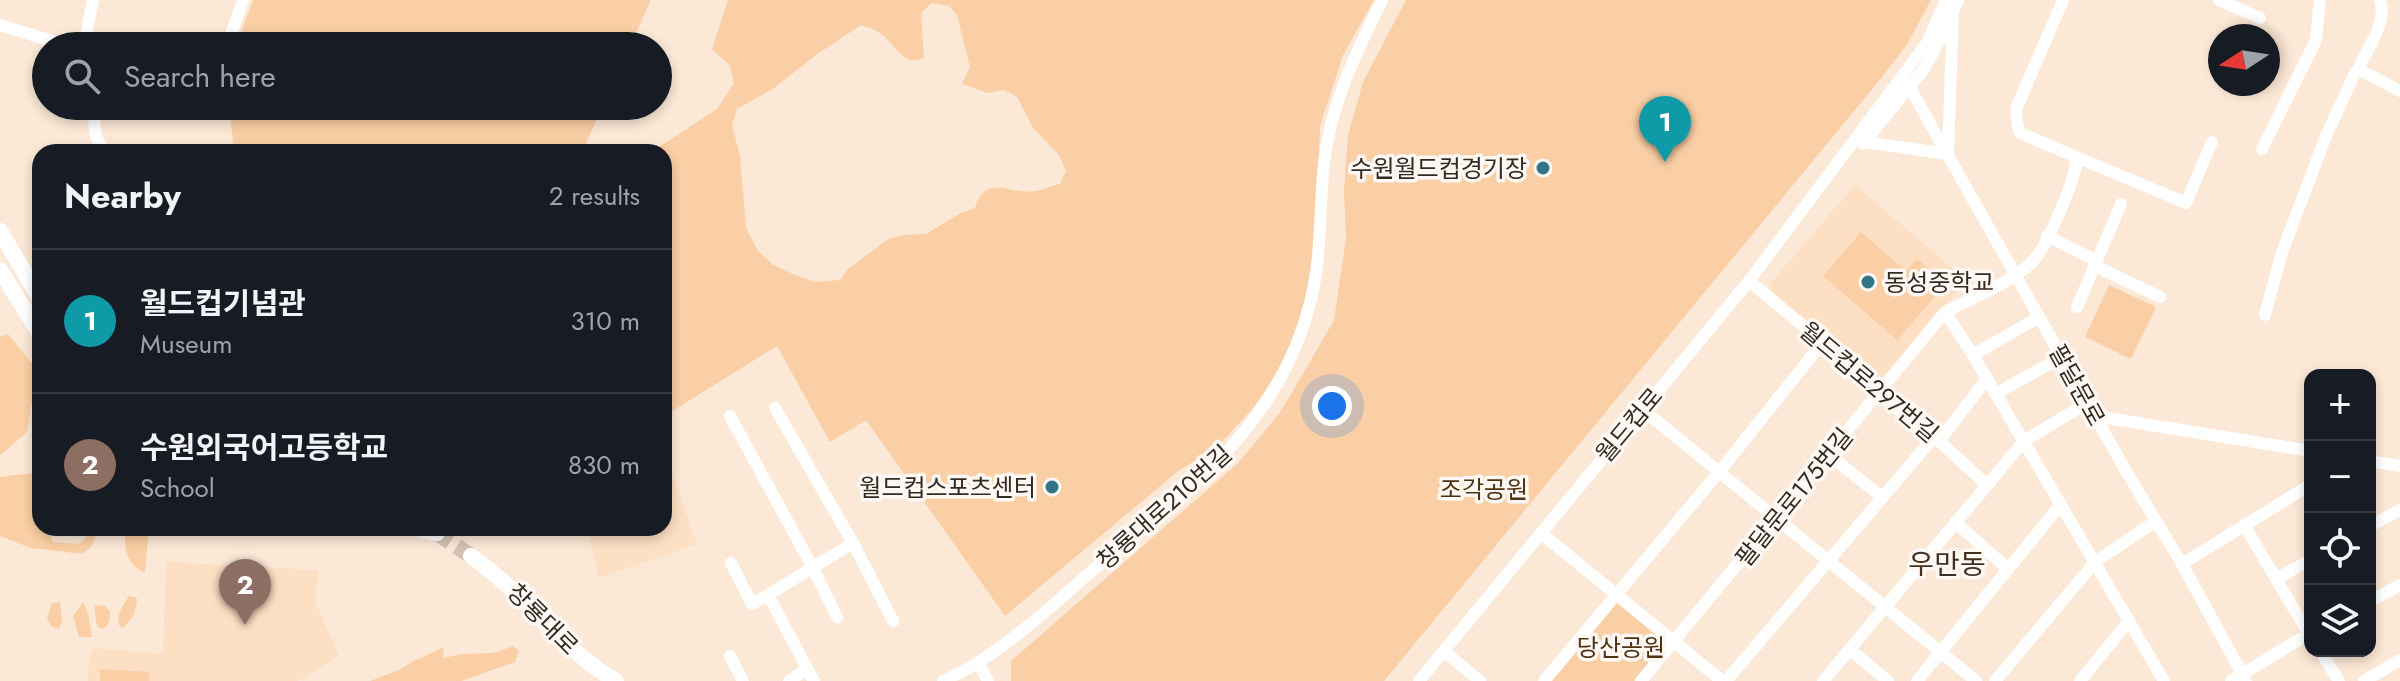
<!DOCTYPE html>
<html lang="en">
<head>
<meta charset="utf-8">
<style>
  :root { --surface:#171b24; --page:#242831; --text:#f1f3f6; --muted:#9ea1a6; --line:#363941; --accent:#7c3aed }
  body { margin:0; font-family:Jost,"Noto Sans KR",sans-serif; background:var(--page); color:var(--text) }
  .controls { position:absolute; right:24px; bottom:24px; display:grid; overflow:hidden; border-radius:16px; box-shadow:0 4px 12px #0003 }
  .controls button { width:72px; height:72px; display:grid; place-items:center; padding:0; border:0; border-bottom:2px solid var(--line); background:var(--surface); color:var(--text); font:40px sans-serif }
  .compass { position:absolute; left:2208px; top:24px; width:72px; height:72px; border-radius:50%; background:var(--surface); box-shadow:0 4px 12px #0003; rotate:258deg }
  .you { position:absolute; left:1332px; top:406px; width:28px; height:28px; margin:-20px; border:6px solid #fff; border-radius:50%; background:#1a73e8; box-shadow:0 0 0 12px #1a73e833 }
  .badge { display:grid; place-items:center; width:52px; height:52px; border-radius:50%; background:var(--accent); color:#fff; font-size:26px; font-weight:700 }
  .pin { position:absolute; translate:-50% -66px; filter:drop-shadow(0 2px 4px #0008) }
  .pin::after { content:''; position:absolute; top:42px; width:28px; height:24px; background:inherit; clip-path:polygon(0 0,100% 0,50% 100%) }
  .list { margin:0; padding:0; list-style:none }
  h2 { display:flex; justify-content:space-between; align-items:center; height:104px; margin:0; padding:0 32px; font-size:34px }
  h2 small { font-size:26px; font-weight:400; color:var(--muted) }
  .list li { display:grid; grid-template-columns:52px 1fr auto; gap:24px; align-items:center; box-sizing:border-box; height:144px; padding:0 32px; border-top:2px solid var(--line) }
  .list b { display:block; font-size:30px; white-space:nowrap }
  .list p { margin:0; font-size:26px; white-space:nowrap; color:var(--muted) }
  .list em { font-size:26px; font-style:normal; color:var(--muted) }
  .icon { flex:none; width:44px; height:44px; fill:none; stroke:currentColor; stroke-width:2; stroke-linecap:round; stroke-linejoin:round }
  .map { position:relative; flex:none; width:2400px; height:681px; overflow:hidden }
  .search { position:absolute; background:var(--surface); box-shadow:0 4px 12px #0003; left:32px; top:32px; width:640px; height:88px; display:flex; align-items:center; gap:20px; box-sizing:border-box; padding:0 28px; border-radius:44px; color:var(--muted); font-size:30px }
  .panel { position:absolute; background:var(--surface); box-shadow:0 4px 12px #0003; left:32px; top:144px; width:640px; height:392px; border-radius:24px }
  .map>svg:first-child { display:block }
  .built { fill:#fddfc3 }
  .green { fill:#facfa5; fill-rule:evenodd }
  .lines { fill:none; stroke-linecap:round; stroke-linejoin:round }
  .major-tunnel { stroke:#d4c2b2; stroke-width:16; stroke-dasharray:16 8; stroke-linecap:butt }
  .minor { stroke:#fff; stroke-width:12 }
  .major { stroke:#fff; stroke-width:16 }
  .poi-dot { fill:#327686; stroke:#fdf8f4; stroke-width:3 }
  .labels { text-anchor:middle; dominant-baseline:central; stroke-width:7; stroke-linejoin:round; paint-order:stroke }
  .poi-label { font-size:24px; fill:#332a21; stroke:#fdf8f4; text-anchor:end }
  .street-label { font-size:24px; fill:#332a21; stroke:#fdf8f4 }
  .park-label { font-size:24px; fill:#4f3210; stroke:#fdf8f4 }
  .quarter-label { font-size:28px; fill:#43301e; stroke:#fdf8f4 }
</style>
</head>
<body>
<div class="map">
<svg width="2400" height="681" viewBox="0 0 2400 681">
  <rect width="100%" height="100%" fill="#fce8d6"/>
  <g class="built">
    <path d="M1855,185L1966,280L1884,377L1878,382L1772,293L1770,284Z"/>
    <path d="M664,452L697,544L599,578L587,528H664Z"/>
    <path d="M166,562L318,570L315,602L339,656L298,681H88L89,656L95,648L163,654Z"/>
  </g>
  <g class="green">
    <path d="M253,0H651L630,46H236Z"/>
    <path d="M728,0H1374L1343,55L1320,126L1315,253L1308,299L1284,363L1254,407L1218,446L1177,472L1005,616L866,420L830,442L777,346L664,416V152H652L718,108L734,83L730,66L712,49ZM932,3L949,6L957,15L970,67L962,84L988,93L1004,90L1017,97L1033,128L1059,155L1066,171L1060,184C1052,185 1044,190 1035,191C1011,196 986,172 975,208L959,214L926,234L904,235L888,239L848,269L840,280L814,282L795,275L772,264L758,251L746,228L740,156L732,125L737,109L774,88L816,55L861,25C868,27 875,30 880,33C896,44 903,68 924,58L921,13Z"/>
    <path d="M1406,0H1931L1906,46L1882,77L1384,681H1011V661L1238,463L1279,414L1300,379L1334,320L1346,238L1344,191L1348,135L1363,82Z"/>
    <path d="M229,106H603L582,152H234Z"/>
    <path d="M1861,232L1906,271L1917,259L1946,284L1897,340L1823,276Z"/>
    <path d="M2109,285L2156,307L2131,359L2085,337Z"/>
    <path d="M8,334L35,367L36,375L27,432L0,455V337Z"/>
    <path d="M32,473L40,477V528H48L53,542L79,544L87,537L85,528H91L98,532L91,547L82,554L31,548L0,536V477Z"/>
    <path d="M126,528H149L145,572C126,565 123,547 126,528Z"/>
    <path d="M129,596L137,598C137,610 132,619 124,627H120C115,616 123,605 129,596Z"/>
    <path d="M1618,601L1666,642L1634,681H1552Z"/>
    <path d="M60,602L62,622L59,629L51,626L47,618L52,603Z"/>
    <path d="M83,602L88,613L92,637H79L73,616Z"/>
    <path d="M94,605L105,606L110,611C110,619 110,625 102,629L97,626Z"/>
    <path d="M513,646L519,651L515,662L461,681H370L399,670L412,662L444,647L443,658C450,657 458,654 464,654C485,653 493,655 513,646Z"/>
    <path d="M100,669L149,672V681H100Z"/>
  </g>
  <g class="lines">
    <path class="major-tunnel" d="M437,533L471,556"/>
    <g class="minor">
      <path d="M2219,0L2260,18"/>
      <path d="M0,25L68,46"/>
      <path d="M84,46L93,0"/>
      <path d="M227,46L243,0"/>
      <path d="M2358,69C2367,50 2388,21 2380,0"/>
      <path d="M1903,78L1910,88L2126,471L2182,564L2246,681"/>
      <path d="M92,106L96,137L105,152"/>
      <path d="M1865,142L1948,154L1953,11"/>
      <path d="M1863,144L1924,69L1942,36L1958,0"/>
      <path d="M2262,149L2316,40L2320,0"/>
      <path d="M2074,156L2186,203L2212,142"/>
      <path d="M2047,236L2097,261"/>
      <path d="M2095,266L2160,297"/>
      <path d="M1749,281L1823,342L1878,394L1939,441L1987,485"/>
      <path d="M2077,307L2121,204"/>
      <path d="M1945,312L1973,355L2164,681"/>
      <path d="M2265,315L2281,255L2326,136L2355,73L2358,69L2400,91"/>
      <path d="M1973,355L2039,317"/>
      <path d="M1995,394L2062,357"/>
      <path d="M775,408L853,543L893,621"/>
      <path d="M1642,409L1976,681"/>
      <path d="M730,416L813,568L837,617"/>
      <path d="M2095,416L2310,451"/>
      <path d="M1939,441L1987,379"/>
      <path d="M1829,455L1882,497"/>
      <path d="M2370,461L2400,466"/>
      <path d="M1955,522L2008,569"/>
      <path d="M2244,525L2310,636"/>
      <path d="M2370,526L2400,510"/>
      <path d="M1541,533L1722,681"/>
      <path d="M731,563L752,604L768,595L814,681"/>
      <path d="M2182,564L2310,485"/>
      <path d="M2276,579L2310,560"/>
      <path d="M768,595L853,543"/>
      <path d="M2370,601L2400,585"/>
      <path d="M1849,649L1888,681"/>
      <path d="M1444,651L1480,681"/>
      <path d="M2320,651L2339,681"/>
      <path d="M730,656L743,681"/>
      <path d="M978,663L988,681"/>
      <path d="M789,681L807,669"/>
      <path d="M943,681C955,675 969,669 980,661C1021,635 1057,601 1093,570C1186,493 1279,426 1310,303C1322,257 1319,211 1324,164C1330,105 1356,53 1382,0"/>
      <path d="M1419,681L1749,281L1927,43L1946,0"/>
      <path d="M1544,681L1719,472L1823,342"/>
      <path d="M1641,681L1945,312C1972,298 2011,283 2032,262C2047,248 2071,187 2076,166L2074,156L2020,133L2017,123L2016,109L2063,0"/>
      <path d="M1726,681L1934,437"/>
      <path d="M1823,681L2024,441L2087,403"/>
      <path d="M1917,681L2061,504"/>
      <path d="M1995,681L2095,562L2156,521"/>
      <path d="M2080,681L2129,621"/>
      <path d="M2231,681L2310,633"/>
      <path d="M2364,681L2400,660"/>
    </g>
    <g class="major">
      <path d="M0,231L40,299"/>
      <path d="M0,270L40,334"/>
      <path d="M415,528L437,533"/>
      <path d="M471,556C524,593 560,648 616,681"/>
    </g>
  </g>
  <g class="poi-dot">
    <circle cx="1543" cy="168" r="8"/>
    <circle cx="1868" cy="282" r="8"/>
    <circle cx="1052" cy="487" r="8"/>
  </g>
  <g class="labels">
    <g class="poi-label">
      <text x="1527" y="168">수원월드컵경기장</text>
      <text x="1884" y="282" text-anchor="start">동성중학교</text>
      <text x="1036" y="487">월드컵스포츠센터</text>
    </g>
    <g class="street-label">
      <text transform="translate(1869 382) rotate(40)">월드컵로297번길</text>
      <text transform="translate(2077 385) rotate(61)">팔달문로</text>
      <text transform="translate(1629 425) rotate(-50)">월드컵로</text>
      <text transform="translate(1794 497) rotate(-51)">팔달문로175번길</text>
      <text transform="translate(1164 507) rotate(-42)">창룡대로210번길</text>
      <text transform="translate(543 619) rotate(45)">창룡대로</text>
    </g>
    <g class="park-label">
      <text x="1484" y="489">조각공원</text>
      <text x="1621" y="647">당산공원</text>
    </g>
    <g class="quarter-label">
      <text x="1947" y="564">우만동</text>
    </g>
  </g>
</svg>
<div class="controls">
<button>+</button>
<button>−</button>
<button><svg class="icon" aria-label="locate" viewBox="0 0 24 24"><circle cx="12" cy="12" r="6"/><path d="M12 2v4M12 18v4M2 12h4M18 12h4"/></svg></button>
<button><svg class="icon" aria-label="layers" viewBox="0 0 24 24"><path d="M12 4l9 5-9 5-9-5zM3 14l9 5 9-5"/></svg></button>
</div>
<svg class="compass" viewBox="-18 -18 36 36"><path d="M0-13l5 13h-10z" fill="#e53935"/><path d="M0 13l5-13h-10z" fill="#9ea1a6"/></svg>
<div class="you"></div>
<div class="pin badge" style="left:1665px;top:162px;background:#0f9aa8">1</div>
<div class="pin badge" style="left:245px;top:625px;background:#8d6e63">2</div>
<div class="search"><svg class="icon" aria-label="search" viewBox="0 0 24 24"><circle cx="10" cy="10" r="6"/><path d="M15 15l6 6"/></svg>Search here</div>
<section class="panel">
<h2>Nearby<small>2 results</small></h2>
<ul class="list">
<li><span class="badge" style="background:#0f9aa8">1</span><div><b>월드컵기념관</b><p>Museum</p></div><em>310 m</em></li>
<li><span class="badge" style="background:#8d6e63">2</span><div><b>수원외국어고등학교</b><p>School</p></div><em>830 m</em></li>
</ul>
</section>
</div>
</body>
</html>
